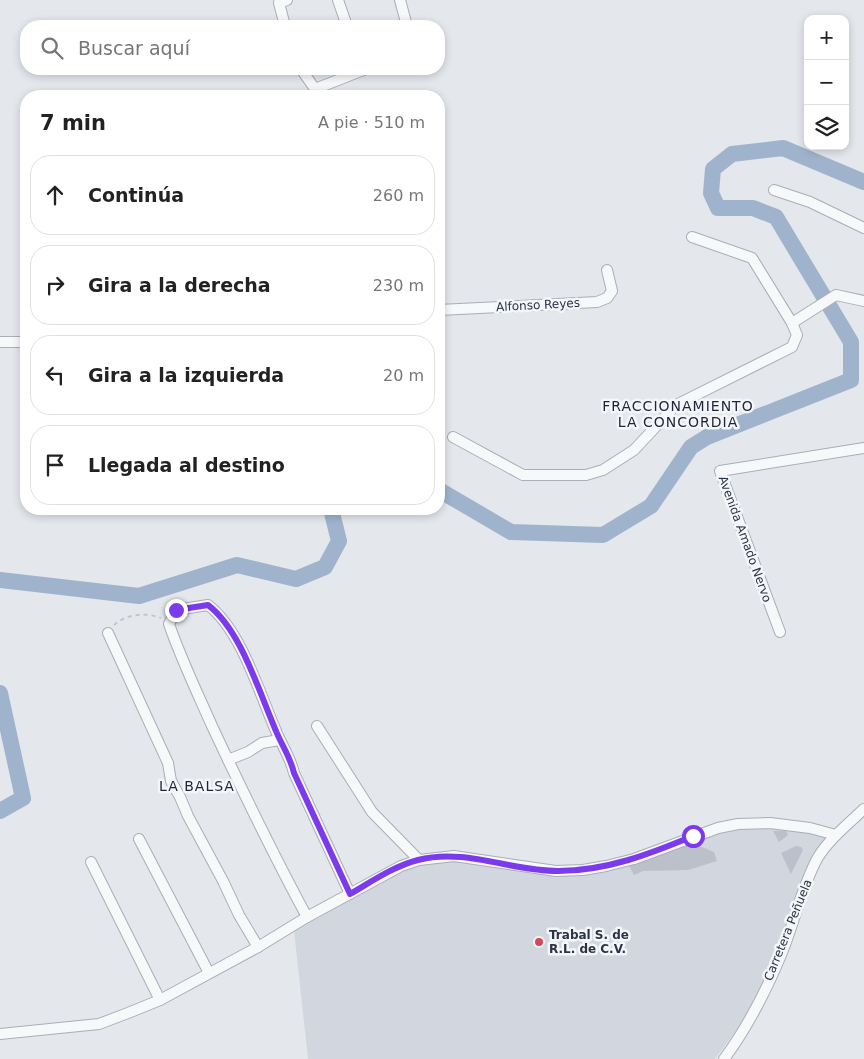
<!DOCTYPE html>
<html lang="es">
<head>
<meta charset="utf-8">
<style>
  :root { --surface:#fff; --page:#f6f6f6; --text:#222; --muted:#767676; --line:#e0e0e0 }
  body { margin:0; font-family:"DejaVu Sans",sans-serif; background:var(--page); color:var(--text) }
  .controls { position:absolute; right:15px; top:15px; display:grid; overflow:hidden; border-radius:10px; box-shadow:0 2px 8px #0003 }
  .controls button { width:45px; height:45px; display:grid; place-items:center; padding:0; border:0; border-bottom:1px solid var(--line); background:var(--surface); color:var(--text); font:25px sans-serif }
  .stop { position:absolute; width:15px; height:15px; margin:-11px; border:4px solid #7c3aed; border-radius:50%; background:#fff }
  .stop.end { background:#7c3aed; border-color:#fff; box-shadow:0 1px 5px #0008 }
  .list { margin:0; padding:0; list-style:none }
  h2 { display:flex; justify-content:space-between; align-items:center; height:65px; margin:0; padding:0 20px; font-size:21px }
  h2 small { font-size:16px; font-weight:400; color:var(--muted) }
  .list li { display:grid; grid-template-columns:32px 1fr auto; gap:15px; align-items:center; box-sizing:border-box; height:80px; margin:0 10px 10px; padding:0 10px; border:1px solid var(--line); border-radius:20px }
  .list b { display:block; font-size:19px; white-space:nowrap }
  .list em { font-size:16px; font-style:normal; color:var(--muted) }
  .icon { flex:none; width:28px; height:28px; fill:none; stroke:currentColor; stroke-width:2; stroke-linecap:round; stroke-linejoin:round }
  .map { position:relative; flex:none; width:864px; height:1059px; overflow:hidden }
  .search { position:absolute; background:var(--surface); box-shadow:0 2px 8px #0003; left:20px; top:20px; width:425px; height:55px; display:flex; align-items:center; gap:12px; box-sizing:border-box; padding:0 18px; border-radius:20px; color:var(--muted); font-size:19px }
  .panel { position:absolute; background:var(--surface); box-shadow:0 2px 8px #0003; left:20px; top:90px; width:425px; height:425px; border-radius:20px }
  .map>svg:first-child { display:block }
  .built { fill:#d2d6de }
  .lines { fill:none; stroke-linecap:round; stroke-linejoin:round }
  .river { stroke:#9fb4cc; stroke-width:16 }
  .building { fill:#bbc0ca }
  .minor-casing { stroke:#a9aeb7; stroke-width:12 }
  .path { stroke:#c2c5cb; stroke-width:2; stroke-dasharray:4 4; stroke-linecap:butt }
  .minor { stroke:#f7f8fa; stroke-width:10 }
  .route { stroke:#7c3aed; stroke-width:6 }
  .poi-dot { fill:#d1495b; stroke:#f4f6f9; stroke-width:2 }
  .labels { text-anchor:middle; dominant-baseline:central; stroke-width:5; stroke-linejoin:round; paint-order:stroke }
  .street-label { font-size:12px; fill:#2b3445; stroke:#f4f6f9 }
  .poi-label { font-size:12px; font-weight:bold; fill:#2b3445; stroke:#f4f6f9; text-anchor:start }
  .neighbourhood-label { font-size:14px; letter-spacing:1px; fill:#1d2536; stroke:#f4f6f9 }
</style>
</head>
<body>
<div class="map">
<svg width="864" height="1059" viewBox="0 0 864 1059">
  <rect width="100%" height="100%" fill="#e4e7ec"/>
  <path class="built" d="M747,828L790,829L823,835L826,843L778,954L760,990L744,1020L715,1059H308L294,930L376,883L415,865L445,861L477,864L553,875L564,876L606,872L619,869L690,842L717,834Z"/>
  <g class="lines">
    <g class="river">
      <path d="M439,490L511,532L603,535L651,506L691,447L707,437L851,380V342L776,217L753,208H718L711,193L713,169L732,154L783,148L864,182"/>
      <path d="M0,580L139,596L237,565L296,579L325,567L339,541L331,509"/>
      <path d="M0,693L23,798L0,811"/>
    </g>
  </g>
  <g class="building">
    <path d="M773,831H786L788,835L779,842Z"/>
    <path d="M692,843L714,852L717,861L688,870L643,871L634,875L629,866Z"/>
    <path d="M796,846L801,847L803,850L791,874L781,853Z"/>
  </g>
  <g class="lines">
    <g class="minor-casing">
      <g id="minor">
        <path d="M338,0L347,26"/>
        <path d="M400,0L407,26"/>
        <path d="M285,26L279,3L287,0"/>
        <path d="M301,69L315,89L317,96"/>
        <path d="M315,89L366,69"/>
        <path d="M774,190L810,202L864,228"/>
        <path d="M439,310L597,302L607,298L612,291L607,270"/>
        <path d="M792,323L836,295L864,301"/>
        <path d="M0,342H26"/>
        <path d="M453,437L523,475H586L603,470L634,450L676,405L792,347L797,335L792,323L752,258L692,237"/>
        <path d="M780,632L720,471L864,448"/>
        <path d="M108,633L168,763L171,781L180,797L188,816L223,881L239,915L258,947"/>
        <path d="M317,726L372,812L419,860"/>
        <path d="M228,760L248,752L262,743L279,740"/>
        <path d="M139,839L209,973"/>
        <path d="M91,862L160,1000"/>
        <path d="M307,917C273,854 242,790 212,726C197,692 181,659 169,624L176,610L208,605C241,630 259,692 276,731C282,746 290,756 294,773L350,894"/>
        <path d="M0,1034L99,1024L128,1013L160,1000L258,947L307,917L401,866L419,860L454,856L556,871L583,870L606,866L634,859L718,828L738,824L770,823L810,828L836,835"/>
        <path d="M724,1059C747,1028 766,991 781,955C794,924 801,889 817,859C828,840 848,824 864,809"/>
      </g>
    </g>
    <path class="path" d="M114,625C126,614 146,612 161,618"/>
    <use href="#minor" class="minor"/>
  </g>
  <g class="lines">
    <path class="route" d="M176,610L208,605C241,630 259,692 276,731C282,746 290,756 294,773L350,894C371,882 394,866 418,860C465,848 511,871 558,871C606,871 650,854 693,836"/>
  </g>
  <circle class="poi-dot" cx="539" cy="942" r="5"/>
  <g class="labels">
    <g class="street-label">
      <text transform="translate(538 305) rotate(-3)">Alfonso Reyes</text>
      <text transform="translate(745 539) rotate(70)">Avenida Amado Nervo</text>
      <text transform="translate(788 930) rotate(-68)">Carretera Peñuela</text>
    </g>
    <g class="poi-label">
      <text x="549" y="935">Trabal S. de<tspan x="549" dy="14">R.L. de C.V.</tspan></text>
    </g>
    <g class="neighbourhood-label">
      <text x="678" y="406">FRACCIONAMIENTO<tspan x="678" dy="16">LA CONCORDIA</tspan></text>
      <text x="197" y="786">LA BALSA</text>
    </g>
  </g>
</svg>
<div class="controls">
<button>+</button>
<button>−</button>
<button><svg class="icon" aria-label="layers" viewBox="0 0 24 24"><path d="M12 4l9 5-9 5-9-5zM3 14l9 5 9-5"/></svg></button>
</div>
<div class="stop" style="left:693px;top:836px"></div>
<div class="stop end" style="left:176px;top:610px"></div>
<div class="search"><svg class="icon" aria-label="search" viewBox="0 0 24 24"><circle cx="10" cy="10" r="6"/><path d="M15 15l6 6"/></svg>Buscar aquí</div>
<section class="panel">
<h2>7 min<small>A pie · 510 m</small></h2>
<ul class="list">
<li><svg class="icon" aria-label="ahead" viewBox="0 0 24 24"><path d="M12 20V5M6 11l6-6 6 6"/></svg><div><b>Continúa</b></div><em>260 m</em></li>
<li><svg class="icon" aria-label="right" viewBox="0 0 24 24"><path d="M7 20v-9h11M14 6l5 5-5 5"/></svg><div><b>Gira a la derecha</b></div><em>230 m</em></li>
<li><svg class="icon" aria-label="left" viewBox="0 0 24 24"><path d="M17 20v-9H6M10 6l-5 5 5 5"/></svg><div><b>Gira a la izquierda</b></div><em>20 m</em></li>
<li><svg class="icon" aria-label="arrive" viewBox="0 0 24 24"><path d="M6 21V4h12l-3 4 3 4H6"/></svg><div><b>Llegada al destino</b></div></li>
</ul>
</section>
</div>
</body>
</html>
